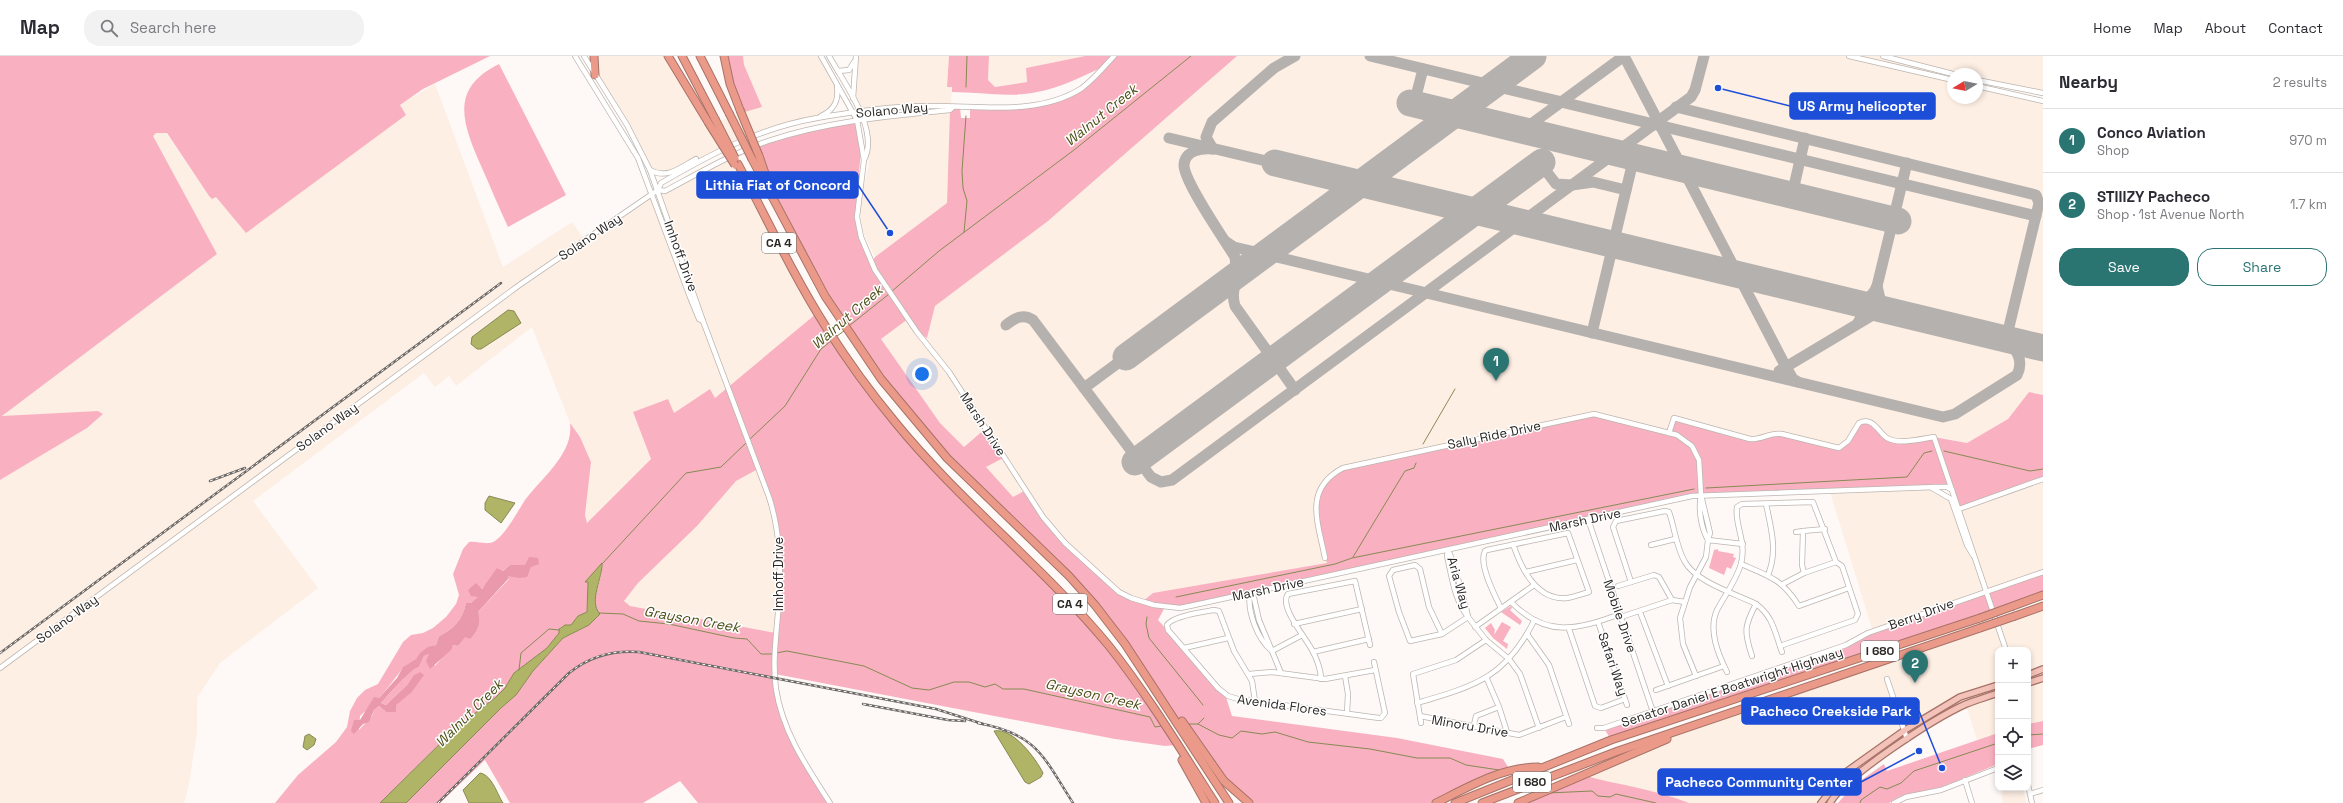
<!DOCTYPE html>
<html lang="en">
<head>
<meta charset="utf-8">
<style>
  :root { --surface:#fff; --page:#f2f2f3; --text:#2b2b33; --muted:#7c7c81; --line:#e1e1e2; --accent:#2a7472 }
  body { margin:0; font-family:"Space Grotesk",sans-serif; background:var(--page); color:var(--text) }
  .controls { position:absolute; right:12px; bottom:12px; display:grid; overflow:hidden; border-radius:8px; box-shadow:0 2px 6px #0003 }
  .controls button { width:36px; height:36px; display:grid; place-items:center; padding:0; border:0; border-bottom:1px solid var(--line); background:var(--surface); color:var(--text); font:20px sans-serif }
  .compass { position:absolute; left:1947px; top:12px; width:36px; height:36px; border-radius:50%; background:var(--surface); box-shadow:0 2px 6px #0003; rotate:260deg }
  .you { position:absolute; left:922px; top:318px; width:14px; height:14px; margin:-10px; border:3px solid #fff; border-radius:50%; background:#1a73e8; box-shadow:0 0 0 6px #1a73e833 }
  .badge { display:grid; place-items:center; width:26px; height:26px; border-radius:50%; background:var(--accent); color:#fff; font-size:13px; font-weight:700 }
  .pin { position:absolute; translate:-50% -33px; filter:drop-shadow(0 1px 2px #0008) }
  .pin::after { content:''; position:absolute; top:21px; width:14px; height:12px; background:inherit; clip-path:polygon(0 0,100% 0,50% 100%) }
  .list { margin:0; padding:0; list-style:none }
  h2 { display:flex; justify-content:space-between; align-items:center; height:52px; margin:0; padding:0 16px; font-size:17px }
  h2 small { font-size:13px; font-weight:400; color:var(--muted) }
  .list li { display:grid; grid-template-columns:26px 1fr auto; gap:12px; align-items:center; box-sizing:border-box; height:64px; padding:0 16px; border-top:1px solid var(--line) }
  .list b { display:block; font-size:15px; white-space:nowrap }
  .list p { margin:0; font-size:13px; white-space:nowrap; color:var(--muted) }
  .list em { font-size:13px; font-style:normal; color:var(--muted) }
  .actions { display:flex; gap:8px; padding:12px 16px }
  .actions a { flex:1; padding:9px 0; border:1px solid var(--accent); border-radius:16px; text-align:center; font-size:14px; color:var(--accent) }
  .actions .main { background:var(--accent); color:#fff }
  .icon { flex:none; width:22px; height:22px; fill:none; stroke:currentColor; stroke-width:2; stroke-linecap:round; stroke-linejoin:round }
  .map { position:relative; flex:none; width:2043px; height:747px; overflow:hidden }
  header { display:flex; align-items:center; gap:24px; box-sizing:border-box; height:56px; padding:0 20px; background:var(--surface); border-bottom:1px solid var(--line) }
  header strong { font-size:19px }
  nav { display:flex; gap:22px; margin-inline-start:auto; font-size:14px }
  .search { width:280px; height:36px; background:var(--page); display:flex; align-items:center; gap:10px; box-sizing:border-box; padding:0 14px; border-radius:16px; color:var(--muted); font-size:15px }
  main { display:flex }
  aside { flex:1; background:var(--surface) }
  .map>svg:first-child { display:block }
  .built { fill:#feefe4 }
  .green { fill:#f9b1c1; fill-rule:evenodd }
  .forest { fill:#ea98ab }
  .water { fill:#afb467; stroke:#878a53 }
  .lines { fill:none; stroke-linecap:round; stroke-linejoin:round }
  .stream { stroke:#878a53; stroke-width:1 }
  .taxiway { stroke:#b5b1ae; stroke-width:11 }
  .runway { stroke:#b5b1ae; stroke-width:27 }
  .minor-casing { stroke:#bcb5af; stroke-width:6 }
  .major-casing { stroke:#a77267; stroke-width:8 }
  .highway-casing { stroke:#a77267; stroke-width:9 }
  .minor { stroke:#fff; stroke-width:4.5 }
  .major { stroke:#f3c2b9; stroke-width:5.5 }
  .highway { stroke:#eb9a8a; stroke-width:7 }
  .rail-casing { stroke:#6c6966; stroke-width:2.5 }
  .rail { stroke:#fff; stroke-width:1; stroke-dasharray:3; stroke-linecap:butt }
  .highway-bridge-casing { stroke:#a77267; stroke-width:9; stroke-linecap:butt }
  .highway-bridge { stroke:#eb9a8a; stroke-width:7 }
  .labels { text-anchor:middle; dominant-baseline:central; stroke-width:3; stroke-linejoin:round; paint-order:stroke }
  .shield { fill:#fff; stroke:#6a6866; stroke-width:1 }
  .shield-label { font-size:12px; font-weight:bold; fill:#2a2725 }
  .street-label { font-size:13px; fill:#2a2725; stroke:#fff }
  .water-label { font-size:14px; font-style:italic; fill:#4e5017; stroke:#fff }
  .leader { fill:none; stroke:#1d4ed8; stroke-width:1.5 }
  .callout-dot { fill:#1d4ed8; stroke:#fff; stroke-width:1.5 }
  .callout { fill:#1d4ed8; stroke:#1d4ed8; stroke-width:1.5 }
  .callout-label { font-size:14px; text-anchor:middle; font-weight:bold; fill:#fff }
</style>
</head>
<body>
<header>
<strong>Map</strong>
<div class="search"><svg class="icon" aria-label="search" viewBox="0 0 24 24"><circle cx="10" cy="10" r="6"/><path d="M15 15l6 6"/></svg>Search here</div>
<nav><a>Home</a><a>Map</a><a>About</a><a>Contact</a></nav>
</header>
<main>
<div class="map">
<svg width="2043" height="747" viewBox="0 0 2043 747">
  <rect width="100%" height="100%" fill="#fef9f6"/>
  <g class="built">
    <path d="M594,0H668L710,69L741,57L744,9L743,0H821L836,27L837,45L825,58L786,69L701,103H696L669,118L650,114L595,19Z"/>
    <path d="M856,0H949L947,31H952L951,50H926L861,56L853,42Z"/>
    <path d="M989,0H1085L1026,12L1027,26L995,31L988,25Z"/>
    <path d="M1237,0H2043V37L1977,24V18H1953L1930,13L1929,18L1953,24V42H1977V30L2043,45V339L2029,336L2008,363L1967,387L1943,382L1842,391L1669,377L1328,507L1165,551L1119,536L1013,441L985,411V372L964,391L940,367L881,283L908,263L927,282L935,250L1048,165Z"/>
    <path d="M435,28L503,211L572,166L581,179L587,183L652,138L699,263L658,134L665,135L733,99L817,257L715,342L710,333L674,357L633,356L651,403L587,467L585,459L591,406L580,381L570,367L532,271L456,330L449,320L435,331L424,317L253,445L318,532L220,607L197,642V676L189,728L184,747H0V424L87,372L103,358L98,355L1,361L217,198L152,80L156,76L166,77L209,140L216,141L406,59L399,49Z"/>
    <path d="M950,54L947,147L875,201L864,178L861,164L860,147L869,108L865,63Z"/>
    <path d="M758,413L765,431L779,485L776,577L630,550L624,545L638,527L697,470L736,425Z"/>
    <path d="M2043,423V517L1873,576L1830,436L1932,432L1942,437L1959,453Z"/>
    <path d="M2043,550V613L2028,619V594H1998V629L1960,641L1905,674L1846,716L1821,747H1689L1666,738L1621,730L1582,719L1697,670Z"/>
    <path d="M2043,622V665L2028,668V627Z"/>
    <path d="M1998,637V677L1977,684L1966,649Z"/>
    <path d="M2001,732H2023L2026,747H2003Z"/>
  </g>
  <g class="green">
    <path d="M0,0H490L423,33L400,49L406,59L246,177L216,141L212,143L209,140L167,77H156L153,80L217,198L2,360L98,355L103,358L87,372L0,424Z"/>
    <path d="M724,0H743L744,9L762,51L741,57Z"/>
    <path d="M949,0H989L988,24L995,31L1027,26L1026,12L1085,0H1237L1048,165L935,250L927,282L917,276L908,263L881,283L940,367L964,391L986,372L1005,401L986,411L1013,441L1026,434L1052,473L1108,527L1142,546L1153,537L1327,507L1316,453L1322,428L1343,412L1594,358L1669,377L1674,362L1750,383L1774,377L1842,390L1854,373L1865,365L1895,384L1934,381L1967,387L2008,363L2029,336L2043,339V423L1959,453L1947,431L1701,439L1190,550L1165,551L1158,564L1225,638L1232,660L1397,682L1503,703L1510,714L1436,747H1249L1204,707L1125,588L1085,538L931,385L855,288L771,137L755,90L788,79L857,64L861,96L856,145L857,161L861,181L872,206L875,201L947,147L950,54L960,51L961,62H970V51C1007,51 1047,52 1081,32C1089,27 1096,18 1103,11C1081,21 1060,32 1037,36C1009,42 980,36 952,36V31H947Z"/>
    <path d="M499,8L566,139L508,171C499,152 491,132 482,112C463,69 448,33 499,8Z"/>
    <path d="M817,257L895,366L1109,591L1177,689L1165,690L1115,683L775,618L785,669L830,747H698L680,725L643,747H510L485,704L440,747H406L501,652L516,639L533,615L563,582L589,569L600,558C588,544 604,523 602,508L586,526L588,525L587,556L578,560L572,569L562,570L559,573V577L547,592L514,617L505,632L495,642L458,670L380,747H275L298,719L336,686L347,671L350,655L357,642L365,634L378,628L403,586L411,579L423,577L433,572L446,561L456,548L459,539L453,518L463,493L469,486C476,485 487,489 493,486C504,481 518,455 525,444C541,422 574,398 570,367L580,381L591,406L585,459L587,467L651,403L633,356L668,343L674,357L710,333L715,342ZM758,413L776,462L779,545L776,577L630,550L624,545L638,527L697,470L736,425ZM510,509H525L508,520L509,523L478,556L458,590L453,589L435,610L429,598L424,600L419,611C411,613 389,638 381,647L386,649L407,629L413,620L411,637L386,656L379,650L374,654L372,660L359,674L360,660L369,652L374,642H379C388,632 395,622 403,612C406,608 412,607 416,603C423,597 426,592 436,589L439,580C453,574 463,563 466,547H471L479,541L481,533Z"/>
    <path d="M1718,493V495L1734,498L1733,501L1736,502L1731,513L1727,511L1724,519L1709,512L1714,494Z"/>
    <path d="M2043,516V539L1611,684L1604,672L1846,589L1868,577Z"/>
    <path d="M1511,550L1512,552L1510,554L1522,565L1520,569L1501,556Z"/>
    <path d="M1502,566L1511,571L1503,585L1508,588L1507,593L1493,582L1485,572L1491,567L1495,574L1494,579Z"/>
    <path d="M2043,665V689L2028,693V668Z"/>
    <path d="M1998,677V708L1942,731L1899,741L1889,747H1838L1853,730L1884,708L1887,715Z"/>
    <path d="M1582,719C1618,729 1655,733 1689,747H1528Z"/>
  </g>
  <path class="forest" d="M529,501L538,502L539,508L531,511L527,521L519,522L508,520L509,522L478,556C481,568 478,574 470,583L465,581L458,590L453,589L451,594L430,613L426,605L429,598L424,600L419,611C411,613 389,638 381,647L386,649L407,629L413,620L420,616L424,619L411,637L396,649V656H386L379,650L374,654L369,666L363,668L354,678L351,675L354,664H360L374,641L379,642L397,622L403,611L416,603L420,597L428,591L436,589L439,580C453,574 463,563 466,547H471L478,541L471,540L468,534L476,527L482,533L497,512L503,515L510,509H525Z"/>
  <g class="water">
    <path d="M508,254L514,255L521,267L481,293H477L471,288L472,281Z"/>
    <path d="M489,440L515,447L501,467L485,454V447Z"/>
    <path d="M602,507C603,522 588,545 600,558L589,569L563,582L533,615L516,639L501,652L406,747H380L458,670L495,642L505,632L514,617L547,592L559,577V573L565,569H571L578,560L587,556L588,526H585Z"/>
    <path d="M994,675C1013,671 1036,703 1043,717L1041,721L1029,728L1025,726Z"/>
    <path d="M309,678L316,683L314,689L307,694L303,691L305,680Z"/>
    <path d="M480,717C492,719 497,738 503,747H469L463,734Z"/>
  </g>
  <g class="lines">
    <g class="stream">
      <path d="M966,31L967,0"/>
      <path d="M964,176L967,145L963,132L962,115L966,60"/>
      <path d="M891,236L939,195L1074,94L1191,0"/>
      <path d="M849,270L889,238"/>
      <path d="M837,280L844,275"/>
      <path d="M750,383L785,350L821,293L831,285"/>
      <path d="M1423,388L1455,333"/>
      <path d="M1944,395L2030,415L2043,413"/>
      <path d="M1706,432L1907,421L1924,397L1932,395"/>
      <path d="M1353,501L1405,415L1414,412L1416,407"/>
      <path d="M602,508L686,417L721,411L746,387"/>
      <path d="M1176,541L1335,508L1352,502L1694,433"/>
      <path d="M599,557L623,558L639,565L669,568L734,582L747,583L761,598H773"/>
      <path d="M1147,561L1146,568L1149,582L1203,649"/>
      <path d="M776,597L787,595L864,610L912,632L929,634L954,626H969L985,631L995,628L1003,633H1024L1150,661L1155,671L1162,670"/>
      <path d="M519,614L521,597L549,573L559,574"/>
      <path d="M1189,668H1198L1219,679L1232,682L1241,675L1262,678L1275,676L1308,686L1370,693L1417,702H1450L1466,709L1499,714"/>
      <path d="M1198,668L1204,662"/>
      <path d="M2028,679L2043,678"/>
      <path d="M1523,723L1529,725"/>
      <path d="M1540,729L1545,733"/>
      <path d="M1548,737L1592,735L1598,740L1610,741L1616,738L1656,747"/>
      <path d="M1860,747L1861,744L1880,731L1887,733L1901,727L1914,715L1998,687"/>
    </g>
    <g class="taxiway">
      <path d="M1370,0L2036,160"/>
      <path d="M1624,0L1786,311L1793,323L1798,326"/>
      <path d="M1414,48L1423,13"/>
      <path d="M1676,51L2036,139L2039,147L2008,275L2004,281H1996"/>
      <path d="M1523,74L1624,0"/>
      <path d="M1169,82L1275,107"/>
      <path d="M1213,93C1202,92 1185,94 1184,109C1184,126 1224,183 1235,201L1236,212L1229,224"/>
      <path d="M1213,93L1206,81L1212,66L1274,12L1295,0"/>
      <path d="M1540,107L1556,128L1572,129L1593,126L1626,134"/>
      <path d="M1792,139L1805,82"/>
      <path d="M1225,185L1234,191L1264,198L1943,361L1955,358L2017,319C2024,305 2017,295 2008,284"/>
      <path d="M1248,210C1237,223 1230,233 1235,250L1295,334"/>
      <path d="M1894,257L1881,247L1877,230L1907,107"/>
      <path d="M1858,267L1861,261L1859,253L1845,245C1859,246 1871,245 1877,230"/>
      <path d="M1006,269C1015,262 1023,257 1033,264L1151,421L1161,426L1172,424L1691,41L1695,34L1704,0"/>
      <path d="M1592,277L1634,101"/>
      <path d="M1779,315L1876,257L1893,256"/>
      <path d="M1084,332L1126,301"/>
    </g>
    <g class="runway">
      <path d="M1410,47L1898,165"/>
      <path d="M1275,107L2043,292"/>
      <path d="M1126,301L1533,0"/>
      <path d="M1135,406L1542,106"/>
    </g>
    <g class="minor-casing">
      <g id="minor">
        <path d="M575,0L638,102L690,241L699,263L703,265"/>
        <path d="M584,0L627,69L650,114L703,265L769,441C780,475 781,509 779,545C777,574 772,604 776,633C783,677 807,711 830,747"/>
        <path d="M821,0L857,64L864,104"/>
        <path d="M829,0C844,27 880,74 864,104L857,161L861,181L875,214L917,276L949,316L1043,461L1065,487L1119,536L1131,542L1154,549L1180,552L1190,550L1692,440L1936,431H1947L1952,434"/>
        <path d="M1849,0L1953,24"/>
        <path d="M1883,0L1953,18"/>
        <path d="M838,15L849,14L854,6"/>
        <path d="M1977,24L2043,37"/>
        <path d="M1977,30L2043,45"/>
        <path d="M853,42L856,0"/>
        <path d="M821,60C834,54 839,45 837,31"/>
        <path d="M650,114C667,124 681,111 696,103"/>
        <path d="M658,134L665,135C699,117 731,98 768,85C827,65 889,60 950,54L953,51"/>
        <path d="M1669,377L1674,362L1750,383C1762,384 1770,376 1782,378L1839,392L1848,385L1859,367C1873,360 1878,376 1887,382C1899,389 1921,383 1934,381L2006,594"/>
        <path d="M1932,432L1951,443L1967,489L1973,499"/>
        <path d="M1766,448C1771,472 1778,495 1768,519"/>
        <path d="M1959,453L2043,423"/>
        <path d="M1588,463L1653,656"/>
        <path d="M1796,476L1803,475"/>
        <path d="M1651,489L1675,483"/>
        <path d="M1448,494C1451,497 1467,553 1468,561C1454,543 1452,521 1447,500Z"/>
        <path d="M1325,502C1318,466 1303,433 1343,412L1594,358L1677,379L1692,390L1699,404L1701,439L1710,477L1708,484C1701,472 1698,453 1701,439"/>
        <path d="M1741,508C1769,520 1782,523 1799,550L1849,532"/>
        <path d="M1415,509L1420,513L1429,551L1442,578L1410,585L1399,556L1389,520L1393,514Z"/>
        <path d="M1526,516L1577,504"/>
        <path d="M1804,517L1802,509L1803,475L1825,473"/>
        <path d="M1631,526L1613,471L1616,465L1665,455L1669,456C1675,473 1676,491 1685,506C1696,526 1736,538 1756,548C1773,560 1775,577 1782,596"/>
        <path d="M1783,528L1804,517L1836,506"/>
        <path d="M1618,530L1654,519L1659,521L1672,544"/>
        <path d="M1250,537L1254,542L1259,564L1272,595C1257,583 1247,555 1250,537Z"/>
        <path d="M1511,546C1546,582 1577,574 1620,558"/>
        <path d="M1501,552C1495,540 1478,508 1485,495L1487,494L1568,477L1589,536C1582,538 1574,541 1567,542C1536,545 1521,512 1513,488"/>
        <path d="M1640,556L1668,630"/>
        <path d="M1621,561L1672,544L1685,546"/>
        <path d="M1598,566L1627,649"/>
        <path d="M1294,568L1362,553"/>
        <path d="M1475,571L1534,529"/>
        <path d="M1569,573L1595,650L1601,652L1625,643"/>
        <path d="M1442,578L1468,561L1486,584L1509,603L1520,618L1539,672"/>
        <path d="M1527,578L1549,609L1569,668"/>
        <path d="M1780,590L1855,564L1858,558L1842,510L1836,506"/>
        <path d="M1184,592L1228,582"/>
        <path d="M1313,596L1369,583"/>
        <path d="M1752,600C1744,576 1744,570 1756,548"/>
        <path d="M0,612L518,230L652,138L658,134L661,127C711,98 759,72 817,62C853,56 891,50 928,50C977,49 1037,61 1082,32C1094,23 1104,11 1114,0"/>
        <path d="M1727,616C1718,598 1708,574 1717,554C1725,539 1736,525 1741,508C1747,485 1734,468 1737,451L1742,448L1813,446L1836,506"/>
        <path d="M1281,617L1272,595L1302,579"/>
        <path d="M1249,618L1272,616L1325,623L1375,614"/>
        <path d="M1345,620L1348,638L1347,657"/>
        <path d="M1696,620L1683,588L1680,562L1690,531L1706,501L1708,484L1743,488"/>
        <path d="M1321,623C1321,615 1317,603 1313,596C1308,584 1278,551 1288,538L1355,525L1370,589"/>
        <path d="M1487,623L1499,651L1507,676"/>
        <path d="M1887,623L1907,683"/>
        <path d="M1656,634L1724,610"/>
        <path d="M1255,645L1252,625L1234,595L1219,555L1214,554C1203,556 1172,560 1167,569L1168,574L1218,632L1228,640L1238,643L1379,662H1381L1385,657L1374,606"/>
        <path d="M1417,647C1475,630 1505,622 1534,565"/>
        <path d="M1420,660L1519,679L1566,661"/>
        <path d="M1421,667L1413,618L1456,604L1486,584"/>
        <path d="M1474,669L1476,660L1499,651"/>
        <path d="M1597,672H1604L1846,589L1868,577L2043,516"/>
        <path d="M1965,724L1972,747"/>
        <path d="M2028,729L2032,747"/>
        <path d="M2030,738L2043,734"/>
        <path d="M1894,747L1906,741L1941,734L1998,712"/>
      </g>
    </g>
    <g class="major-casing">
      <g id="major">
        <path d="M2028,619L2043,613"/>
        <path d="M2028,627L2043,622"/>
        <path d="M1821,747L1846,716L1905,674L1960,641L1998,629"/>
        <path d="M1830,747C1846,719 1935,662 1966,648C1976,644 1987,641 1998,637"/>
      </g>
    </g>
    <g class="highway-casing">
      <g id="highway">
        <path d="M594,0L595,19"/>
        <path d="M668,0L708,66"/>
        <path d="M682,0L715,63"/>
        <path d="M700,0L729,57"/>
        <path d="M724,0L730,28L740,54"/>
        <path d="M759,100L767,123"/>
        <path d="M752,103L825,240L881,323L947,402L1069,520L1095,549L1125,588L1229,747"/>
        <path d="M738,108C767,163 793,219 826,271C847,304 870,336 895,366C960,446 1043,510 1109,590C1148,639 1181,694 1215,747"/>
        <path d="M2013,550L2043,539"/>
        <path d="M2015,560L2043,550"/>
        <path d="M1182,665L1224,725L1249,747"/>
        <path d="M1182,704L1206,747"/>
        <path d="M1436,747C1468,731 1502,711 1538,711"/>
        <path d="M1455,747L1611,684L1980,562"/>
        <path d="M1482,747L1618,695L1980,572"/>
        <path d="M1518,747L1667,683"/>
      </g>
    </g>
    <use href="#minor" class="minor"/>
    <use href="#major" class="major"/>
    <use href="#highway" class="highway"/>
    <g class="rail-casing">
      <g id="rail">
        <path d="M210,425L245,412"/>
        <path d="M0,597L501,227"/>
        <path d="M863,648L948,664L965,665"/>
        <path d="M978,667C1037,678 1043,700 1073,747"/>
        <path d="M438,747L569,617C590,600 612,594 639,596L936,653L983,668"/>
      </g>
    </g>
    <use href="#rail" class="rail"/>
    <g class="highway-bridge-casing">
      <g id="highway-bridge">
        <path d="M740,54L759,100"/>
        <path d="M729,57L752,103"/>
        <path d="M715,63L735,102"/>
        <path d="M708,66L735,109"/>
        <path d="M1980,562L2013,550"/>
        <path d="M1980,572L2015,560"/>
      </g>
    </g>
    <use href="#highway-bridge" class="highway-bridge"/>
  </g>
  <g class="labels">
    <g class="shield">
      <rect x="762" y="177" width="34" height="20" rx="3"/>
      <rect x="1053" y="538" width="34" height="20" rx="3"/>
      <rect x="1861" y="585" width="38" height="20" rx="3"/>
      <rect x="1513" y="716" width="38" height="20" rx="3"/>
    </g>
    <g class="shield-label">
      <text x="779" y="187">CA 4</text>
      <text x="1070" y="548">CA 4</text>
      <text x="1880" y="595">I 680</text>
      <text x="1532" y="726">I 680</text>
    </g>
    <g class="street-label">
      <text transform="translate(892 54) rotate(-5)">Solano Way</text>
      <text transform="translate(590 181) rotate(-34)">Solano Way</text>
      <text transform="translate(681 200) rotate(70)">Imhoff Drive</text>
      <text transform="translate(983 368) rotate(57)">Marsh Drive</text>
      <text transform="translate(327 371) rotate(-36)">Solano Way</text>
      <text transform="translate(1494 379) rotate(-12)">Sally Ride Drive</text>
      <text transform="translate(1585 464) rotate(-12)">Marsh Drive</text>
      <text transform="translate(778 518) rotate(-90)">Imhoff Drive</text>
      <text transform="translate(1459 527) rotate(74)">Aria Way</text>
      <text transform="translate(1268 533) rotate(-12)">Marsh Drive</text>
      <text transform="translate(1921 558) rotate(-20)">Berry Drive</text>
      <text transform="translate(1620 560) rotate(71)">Mobile Drive</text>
      <text transform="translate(67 563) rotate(-36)">Solano Way</text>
      <text transform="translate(1613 608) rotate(71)">Safari Way</text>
      <text transform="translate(1732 631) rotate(-18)">Senator Daniel E Boatwright Highway</text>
      <text transform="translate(1282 649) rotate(8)">Avenida Flores</text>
      <text transform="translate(1470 670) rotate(10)">Minoru Drive</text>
    </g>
    <g class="water-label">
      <text transform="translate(1101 59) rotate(-39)">Walnut Creek</text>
      <text transform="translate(847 261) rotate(-41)">Walnut Creek</text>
      <text transform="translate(692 563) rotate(10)">Grayson Creek</text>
      <text transform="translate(1093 638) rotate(13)">Grayson Creek</text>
      <text transform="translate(469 657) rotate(-45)">Walnut Creek</text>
    </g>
  </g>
  <path class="leader" d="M1718 32L1790 50M890 177L858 129M1942 712L1919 655M1919 695L1861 726"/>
  <g class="callout-dot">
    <circle cx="1718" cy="32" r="4"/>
    <circle cx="890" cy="177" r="4"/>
    <circle cx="1942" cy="712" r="4"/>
    <circle cx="1919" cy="695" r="4"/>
  </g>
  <g class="callout">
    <rect x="1790" y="37" width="145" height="26" rx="4"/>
    <rect x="697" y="116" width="161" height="26" rx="4"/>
    <rect x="1742" y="642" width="177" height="26" rx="4"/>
    <rect x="1658" y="713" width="203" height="26" rx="4"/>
  </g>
  <g class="callout-label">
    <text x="1862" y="55">US Army helicopter</text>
    <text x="778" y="134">Lithia Fiat of Concord</text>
    <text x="1831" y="660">Pacheco Creekside Park</text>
    <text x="1759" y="731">Pacheco Community Center</text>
  </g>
</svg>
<div class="controls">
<button>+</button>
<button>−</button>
<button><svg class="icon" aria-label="locate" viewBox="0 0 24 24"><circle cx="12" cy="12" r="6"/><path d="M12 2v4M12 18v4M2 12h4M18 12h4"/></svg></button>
<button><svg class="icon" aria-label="layers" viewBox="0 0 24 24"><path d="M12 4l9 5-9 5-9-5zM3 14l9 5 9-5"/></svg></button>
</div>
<svg class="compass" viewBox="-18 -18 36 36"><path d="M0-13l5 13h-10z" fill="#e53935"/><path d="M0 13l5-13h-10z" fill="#7c7c81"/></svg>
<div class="you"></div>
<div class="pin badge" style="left:1496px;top:325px">1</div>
<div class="pin badge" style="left:1915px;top:627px">2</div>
</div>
<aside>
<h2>Nearby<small>2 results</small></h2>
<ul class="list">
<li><span class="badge">1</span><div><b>Conco Aviation</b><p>Shop</p></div><em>970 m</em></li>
<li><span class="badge">2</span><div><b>STIIIZY Pacheco</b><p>Shop · 1st Avenue North</p></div><em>1.7 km</em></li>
</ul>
<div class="actions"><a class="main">Save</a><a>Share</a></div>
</aside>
</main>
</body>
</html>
